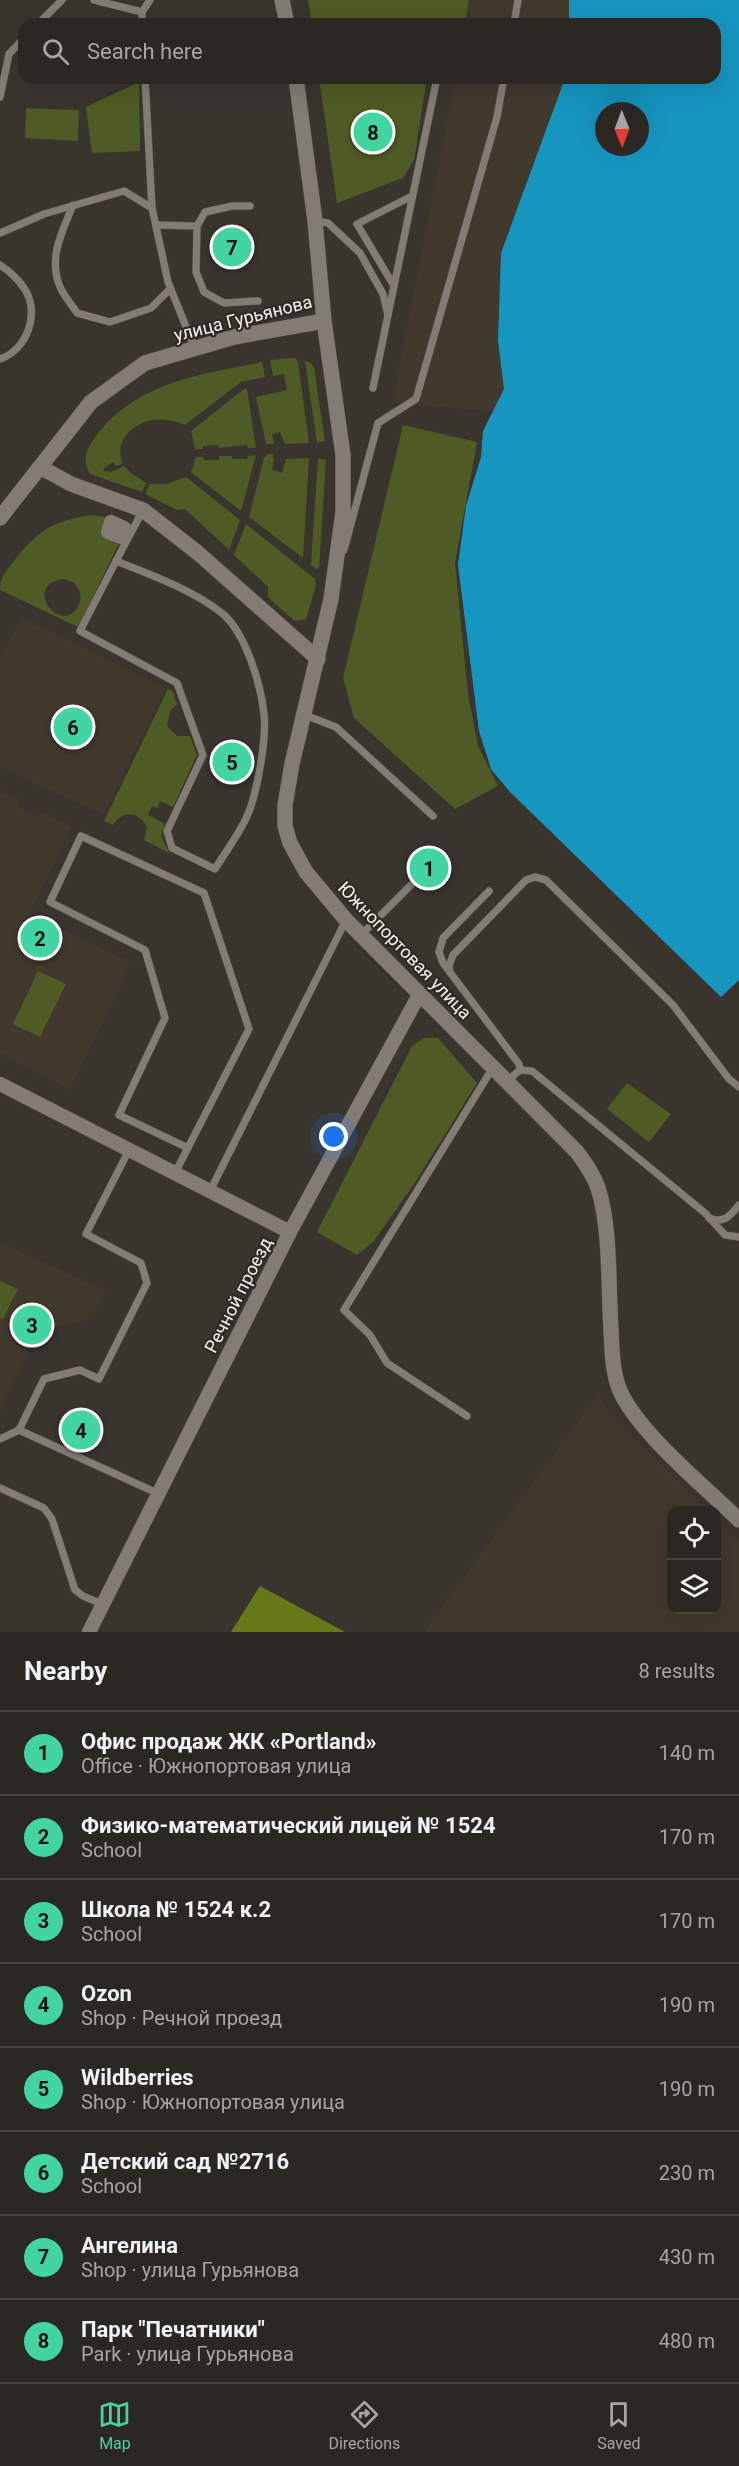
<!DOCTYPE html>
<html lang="en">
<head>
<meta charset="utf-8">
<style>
  :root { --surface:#2b2722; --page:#332f2a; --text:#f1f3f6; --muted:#a6a5a5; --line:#474440; --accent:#42d4a1 }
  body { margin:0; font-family:Roboto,sans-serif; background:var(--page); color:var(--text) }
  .controls { position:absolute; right:18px; bottom:18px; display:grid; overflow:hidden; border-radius:12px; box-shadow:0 6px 24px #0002 }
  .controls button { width:54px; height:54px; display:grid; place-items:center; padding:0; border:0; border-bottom:2px solid var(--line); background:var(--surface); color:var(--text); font:30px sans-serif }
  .compass { position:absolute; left:595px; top:102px; width:54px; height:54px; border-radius:50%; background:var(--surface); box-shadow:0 6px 24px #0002; rotate:179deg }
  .you { position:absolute; left:334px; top:1137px; width:21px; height:21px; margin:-15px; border:4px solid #fff; border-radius:50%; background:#1a73e8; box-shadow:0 0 0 9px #1a73e833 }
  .badge { display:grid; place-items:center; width:39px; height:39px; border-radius:50%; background:var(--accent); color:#111; font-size:20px; font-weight:700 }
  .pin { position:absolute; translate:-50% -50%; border:3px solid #fff; box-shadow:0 2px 6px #0006 }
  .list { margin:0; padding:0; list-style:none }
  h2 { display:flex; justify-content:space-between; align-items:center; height:78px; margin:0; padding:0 24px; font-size:26px }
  h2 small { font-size:20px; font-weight:400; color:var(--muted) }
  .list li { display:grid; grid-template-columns:39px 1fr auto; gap:18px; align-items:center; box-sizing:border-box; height:84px; padding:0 24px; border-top:2px solid var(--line) }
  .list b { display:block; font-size:22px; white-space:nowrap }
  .list p { margin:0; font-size:20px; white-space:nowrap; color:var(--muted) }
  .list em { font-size:20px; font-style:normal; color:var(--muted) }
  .icon { flex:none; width:33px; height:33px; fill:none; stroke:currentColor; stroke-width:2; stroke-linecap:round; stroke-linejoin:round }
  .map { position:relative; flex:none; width:739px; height:1632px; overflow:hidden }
  .search { position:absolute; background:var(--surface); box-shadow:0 6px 24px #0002; left:18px; right:18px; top:18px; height:66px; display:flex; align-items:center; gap:15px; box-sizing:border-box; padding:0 21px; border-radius:18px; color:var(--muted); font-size:22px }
  .sheet { height:750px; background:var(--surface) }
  nav { display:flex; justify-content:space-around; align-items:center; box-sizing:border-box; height:84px; border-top:2px solid var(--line); background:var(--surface); font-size:16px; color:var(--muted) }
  nav a { display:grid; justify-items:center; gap:3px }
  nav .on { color:var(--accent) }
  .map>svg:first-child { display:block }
  .built { fill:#42392d }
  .green { fill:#4f5b24; fill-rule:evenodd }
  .forest { fill:#677818 }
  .water { fill:#1695bf; fill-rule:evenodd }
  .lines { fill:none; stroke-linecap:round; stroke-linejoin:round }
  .lane-casing { stroke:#58534e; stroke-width:8 }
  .street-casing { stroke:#58534e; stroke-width:15 }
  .secondary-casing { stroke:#58534e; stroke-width:16 }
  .lane { stroke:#827c74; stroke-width:7 }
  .street { stroke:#827c74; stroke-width:14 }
  .secondary { stroke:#827c74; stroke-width:15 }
  .labels { text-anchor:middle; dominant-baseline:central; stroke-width:4.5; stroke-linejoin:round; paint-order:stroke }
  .street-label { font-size:18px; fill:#f4f1ec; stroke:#2f2a24 }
</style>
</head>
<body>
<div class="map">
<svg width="739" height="1632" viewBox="0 0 739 1632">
  <rect width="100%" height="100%" fill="#39342e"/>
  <g class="built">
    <path d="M469,0H569V24H465Z"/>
    <path d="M455,78H565L501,253L498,341L504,389L493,411L392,403Z"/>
    <path d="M22,618L165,688L104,815L0,767V655Z"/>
    <path d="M0,791L20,801L18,808L34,816L37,810L71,827L30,914L131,962L70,1090L0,1053Z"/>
    <path d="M0,1242L106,1291L92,1317L37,1333L0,1409Z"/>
    <path d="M599,1393L609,1415L707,1510H672V1610H716L717,1520L739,1542V1632H424Z"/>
  </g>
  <g class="green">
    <path d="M308,0H469L465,24H312Z"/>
    <path d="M319,78H427L414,160L403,178L337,203Z"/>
    <path d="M139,82L140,151L92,153L86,107Z"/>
    <path d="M26,108L79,110L78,141L25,138Z"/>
    <path d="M290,358H295L298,362L309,443L285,444L280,432L272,434L274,444H266L256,397L287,390L284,374L273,376L270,360Z"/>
    <path d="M305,361L311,363L314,368L325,441L317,443Z"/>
    <path d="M262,362L265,377L241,382L185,425C175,421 164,418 153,420C133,423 113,442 123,463L116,466L113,462L104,468L103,471L111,472L124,466L131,473L146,483L142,492L90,474C81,459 87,448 96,436C138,381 200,375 262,362Z"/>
    <path d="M244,389H247L256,448H248L247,445L219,448L218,445L203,446V449H195L191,431Z"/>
    <path d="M403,425L477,442L455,563L468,694L478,746L498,786L455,809L354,718L343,678Z"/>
    <path d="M268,454H273L274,459L272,470L282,473L286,459L309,458L303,558L249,517L264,458Z"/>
    <path d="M256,455L241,511L191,472L196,457H203L204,460H219V456H232V459H247L248,456Z"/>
    <path d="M318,458L326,460L319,568L317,569L311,565Z"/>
    <path d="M186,477L240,520L229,550L185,509L177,510L145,494L150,484H167Z"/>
    <path d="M93,515L112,518L128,525L78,627L0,590C0,577 6,571 14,561C38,530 54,520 93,515ZM63,579L73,582C79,588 83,596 79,604C65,639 19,586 63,579Z"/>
    <path d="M246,524L315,579L316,585L306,619L295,621L291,618L268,597V587L234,555Z"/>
    <path d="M168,689L173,692L177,704L170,711L167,726L177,736H190L197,755L173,807L160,801L157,808L152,806L148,815L165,824L161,836L168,851L173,855L144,840L147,827C139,811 122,810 113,825L104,821Z"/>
    <path d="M38,971L66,984L40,1037L13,1024Z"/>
    <path d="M424,1038H438L477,1083L414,1184L373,1242L357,1255L317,1232L412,1046Z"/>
    <path d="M627,1083L671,1114L649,1142L607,1109Z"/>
    <path d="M0,1281L18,1289L3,1319L0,1318Z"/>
  </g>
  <path class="forest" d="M260,1586L345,1632H231Z"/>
  <path class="water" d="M569,0H739V980L721,997L510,792L491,769L479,731L458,565L466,506L481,457L483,431L504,389L498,341L501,253L565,78H715V24H569ZM604,111H640V147H604Z"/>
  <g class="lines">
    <g class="lane-casing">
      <g id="lane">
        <path d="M94,0L142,12"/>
        <path d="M38,24L62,0"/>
        <path d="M142,24V12L150,0"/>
        <path d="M514,24L518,0"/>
        <path d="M145,78L152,208"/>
        <path d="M0,97L9,54L24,38"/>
        <path d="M73,205C62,232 47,260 61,289C65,297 72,305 77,313L110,322L151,308L170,289"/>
        <path d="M315,221L328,223L360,253L383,294L388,315L373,388"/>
        <path d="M156,225L197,226L196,272L204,292L224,303L258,301"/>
        <path d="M197,226L205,212L232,206H250"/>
        <path d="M0,233L44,214L124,191L152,208L168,282L195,349"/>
        <path d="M0,265C9,271 18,279 24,288C41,313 27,350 0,359"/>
        <path d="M394,286L357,224L412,196"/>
        <path d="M388,315L437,78"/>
        <path d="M344,550L378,423L416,399L497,117L504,78"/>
        <path d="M116,561C151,575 193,590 223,614C246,634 261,685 264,714C267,737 257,793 248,814C240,833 226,851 215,869L172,848L167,831L203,755L177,683L80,631Z"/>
        <path d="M116,561L143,510"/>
        <path d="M305,715L336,727L433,816"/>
        <path d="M489,891L443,938L439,952L443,963L519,1064L520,1070"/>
        <path d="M360,936L413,883"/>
        <path d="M450,972L449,966L453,955L526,880L535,877L546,880L673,1005L729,1079L739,1087"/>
        <path d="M507,1081L520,1070L532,1071L705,1213L725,1235L739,1237"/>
        <path d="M129,1150L86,1234L141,1263L147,1283L99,1379L80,1370L44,1379L19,1430L157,1493"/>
        <path d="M175,1173L249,1029L204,893L81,836L50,902L145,950L165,1018L119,1115L188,1148"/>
        <path d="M210,1191L346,920"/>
        <path d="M709,1218C724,1224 730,1216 739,1205"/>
        <path d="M467,1416L387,1363L370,1335L344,1310L492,1069"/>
        <path d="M0,1439L19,1430"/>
        <path d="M0,1488L44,1508L52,1519L75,1590L83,1596L102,1604"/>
      </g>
    </g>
    <g class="street-casing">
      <g id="street">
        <path d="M111,522L124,528L121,537L108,532Z"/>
        <path d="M0,1084L290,1232"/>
        <path d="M89,1632L290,1232L419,995"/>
      </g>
    </g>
    <g class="secondary-casing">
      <g id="secondary">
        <path d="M282,0L287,24"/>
        <path d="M296,78L315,221L324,321L343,455V512L331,599L292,764L285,805V826L290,843L306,872L346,920L577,1152C585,1163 594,1175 598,1188C611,1228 608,1287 611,1329C612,1351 612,1377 623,1397C645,1438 705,1487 739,1520"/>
        <path d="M40,467L71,484L143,510L198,553L318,659"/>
        <path d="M0,518L91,402L145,363L234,337L324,321"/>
      </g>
    </g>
    <use href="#lane" class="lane"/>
    <use href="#street" class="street"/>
    <use href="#secondary" class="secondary"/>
  </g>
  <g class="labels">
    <g class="street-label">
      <text transform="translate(243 318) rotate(-14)">улица Гурьянова</text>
      <text transform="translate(405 950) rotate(46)">Южнопортовая улица</text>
      <text transform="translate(238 1295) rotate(-63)">Речной проезд</text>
    </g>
  </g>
</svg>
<div class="controls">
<button><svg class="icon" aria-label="locate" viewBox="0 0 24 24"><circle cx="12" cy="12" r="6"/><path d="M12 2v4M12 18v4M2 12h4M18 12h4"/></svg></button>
<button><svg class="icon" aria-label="layers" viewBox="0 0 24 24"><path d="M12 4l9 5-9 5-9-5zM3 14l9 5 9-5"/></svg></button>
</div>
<svg class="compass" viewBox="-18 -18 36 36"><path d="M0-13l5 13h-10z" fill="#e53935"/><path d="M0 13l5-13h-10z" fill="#a6a5a5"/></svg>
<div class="you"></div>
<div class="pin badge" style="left:429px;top:868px">1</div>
<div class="pin badge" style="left:40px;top:938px">2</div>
<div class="pin badge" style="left:32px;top:1325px">3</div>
<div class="pin badge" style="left:81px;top:1430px">4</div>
<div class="pin badge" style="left:232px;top:762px">5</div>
<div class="pin badge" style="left:73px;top:727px">6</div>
<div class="pin badge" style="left:232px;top:247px">7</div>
<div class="pin badge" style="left:373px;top:132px">8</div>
<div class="search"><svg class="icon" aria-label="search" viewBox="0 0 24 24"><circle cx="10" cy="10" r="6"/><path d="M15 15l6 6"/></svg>Search here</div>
</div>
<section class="sheet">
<h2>Nearby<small>8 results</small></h2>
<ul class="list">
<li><span class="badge">1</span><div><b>Офис продаж ЖК «Portland»</b><p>Office · Южнопортовая улица</p></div><em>140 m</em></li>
<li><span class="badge">2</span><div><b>Физико-математический лицей № 1524</b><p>School</p></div><em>170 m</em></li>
<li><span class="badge">3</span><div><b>Школа № 1524 к.2</b><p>School</p></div><em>170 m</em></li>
<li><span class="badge">4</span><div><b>Ozon</b><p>Shop · Речной проезд</p></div><em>190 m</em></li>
<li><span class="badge">5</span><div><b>Wildberries</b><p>Shop · Южнопортовая улица</p></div><em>190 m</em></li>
<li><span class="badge">6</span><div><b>Детский сад №2716</b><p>School</p></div><em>230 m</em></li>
<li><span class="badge">7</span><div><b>Ангелина</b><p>Shop · улица Гурьянова</p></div><em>430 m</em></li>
<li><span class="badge">8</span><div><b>Парк &quot;Печатники&quot;</b><p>Park · улица Гурьянова</p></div><em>480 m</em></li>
</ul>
</section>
<nav>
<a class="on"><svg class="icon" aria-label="map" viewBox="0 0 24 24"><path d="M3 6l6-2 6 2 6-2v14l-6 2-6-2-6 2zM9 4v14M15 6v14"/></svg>Map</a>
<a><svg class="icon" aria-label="directions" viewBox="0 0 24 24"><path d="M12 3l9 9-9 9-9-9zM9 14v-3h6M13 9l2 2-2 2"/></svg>Directions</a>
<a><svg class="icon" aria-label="saved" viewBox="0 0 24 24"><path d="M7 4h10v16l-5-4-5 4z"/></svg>Saved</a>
</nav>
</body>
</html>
